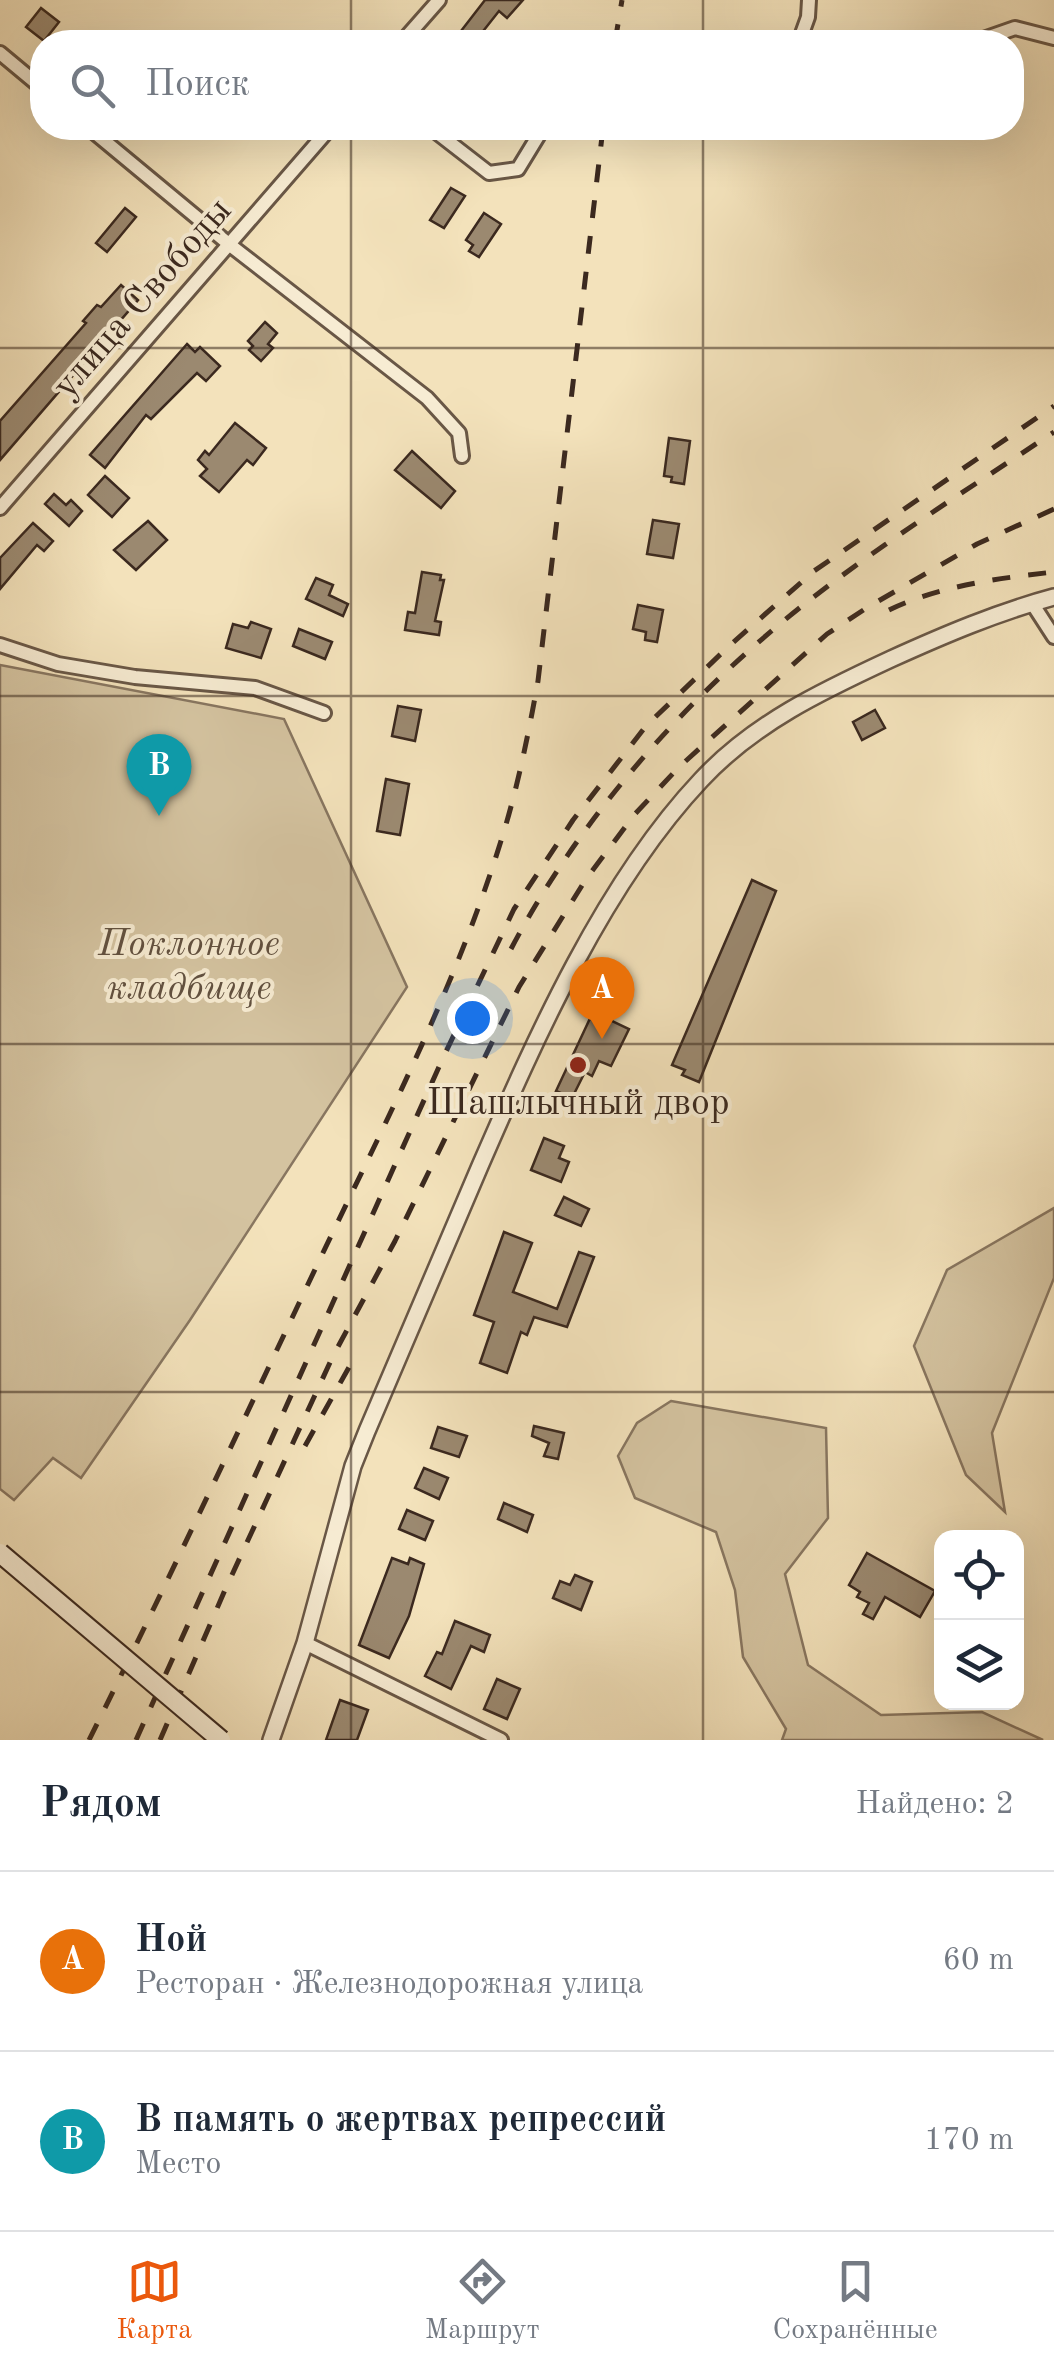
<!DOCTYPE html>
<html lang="ru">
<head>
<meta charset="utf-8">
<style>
  :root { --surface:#fff; --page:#f6f6f7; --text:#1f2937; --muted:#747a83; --line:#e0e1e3; --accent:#ea580c }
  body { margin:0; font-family:"Old Standard TT",serif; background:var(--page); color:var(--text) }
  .controls { position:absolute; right:30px; bottom:30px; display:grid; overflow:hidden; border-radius:20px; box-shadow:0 10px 40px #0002 }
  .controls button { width:90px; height:90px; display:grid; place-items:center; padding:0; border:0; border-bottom:2px solid var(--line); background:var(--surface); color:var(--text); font:50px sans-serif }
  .you { position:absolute; left:472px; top:1018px; width:35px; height:35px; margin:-25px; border:8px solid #fff; border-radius:50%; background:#1a73e8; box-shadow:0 0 0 15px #1a73e833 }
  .badge { display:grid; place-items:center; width:65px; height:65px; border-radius:50%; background:var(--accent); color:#fff; font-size:32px; font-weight:700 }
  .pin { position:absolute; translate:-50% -82px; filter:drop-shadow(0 2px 5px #0008) }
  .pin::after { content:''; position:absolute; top:52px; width:35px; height:30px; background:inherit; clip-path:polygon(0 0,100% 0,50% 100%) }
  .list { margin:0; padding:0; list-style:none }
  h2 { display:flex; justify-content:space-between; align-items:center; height:130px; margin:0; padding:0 40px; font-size:42px }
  h2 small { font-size:32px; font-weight:400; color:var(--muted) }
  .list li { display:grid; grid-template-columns:65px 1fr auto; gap:30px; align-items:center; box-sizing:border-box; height:180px; padding:0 40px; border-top:2px solid var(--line) }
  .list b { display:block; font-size:38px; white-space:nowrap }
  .list p { margin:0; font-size:32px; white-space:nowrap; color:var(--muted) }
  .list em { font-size:32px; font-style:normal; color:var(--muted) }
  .icon { flex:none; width:55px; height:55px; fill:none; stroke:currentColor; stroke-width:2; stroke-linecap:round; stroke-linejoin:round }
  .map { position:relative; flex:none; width:1054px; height:1740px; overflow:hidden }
  .search { position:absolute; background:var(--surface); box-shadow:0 10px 40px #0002; left:30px; right:30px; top:30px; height:110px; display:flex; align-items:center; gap:25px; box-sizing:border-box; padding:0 35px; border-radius:40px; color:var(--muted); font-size:38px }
  .sheet { height:490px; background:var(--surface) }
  nav { display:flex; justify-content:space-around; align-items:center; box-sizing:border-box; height:140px; border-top:2px solid var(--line); background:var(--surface); font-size:28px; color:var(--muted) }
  nav a { display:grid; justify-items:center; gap:5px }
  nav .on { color:var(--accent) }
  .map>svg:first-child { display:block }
  .green { fill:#d4c3a0; stroke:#887660; stroke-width:2.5 }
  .building { fill:#9b8970; stroke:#3b291f; stroke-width:2.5 }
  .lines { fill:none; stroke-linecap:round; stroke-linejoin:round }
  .minor-casing { stroke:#695746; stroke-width:18 }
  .tertiary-casing { stroke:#695746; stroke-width:20 }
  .minor { stroke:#f7ecd3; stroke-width:12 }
  .tertiary { stroke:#f7ecd3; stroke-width:15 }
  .rail { stroke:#3b291f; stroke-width:5; stroke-dasharray:18 18; stroke-linecap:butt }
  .secondary-bridge-casing { stroke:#3b291f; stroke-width:22; stroke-linecap:butt }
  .secondary-bridge { stroke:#f7ecd3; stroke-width:18 }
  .grid { fill:none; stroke:#3b291f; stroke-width:2.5; stroke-opacity:0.55 }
  .poi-dot { fill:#8f2418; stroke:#f7ecd3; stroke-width:4 }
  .labels { text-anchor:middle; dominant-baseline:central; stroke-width:8; stroke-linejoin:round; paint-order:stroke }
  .street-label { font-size:38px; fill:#3b291f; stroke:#f7ecd3 }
  .park-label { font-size:38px; font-style:italic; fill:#61503f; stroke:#f7ecd3 }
  .poi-label { font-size:38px; fill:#3b291f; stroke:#f7ecd3 }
</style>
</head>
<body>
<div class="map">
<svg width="1054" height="1740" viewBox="0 0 1054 1740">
  <rect width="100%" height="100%" fill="#f3e2bb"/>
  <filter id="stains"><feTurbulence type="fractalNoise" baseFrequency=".002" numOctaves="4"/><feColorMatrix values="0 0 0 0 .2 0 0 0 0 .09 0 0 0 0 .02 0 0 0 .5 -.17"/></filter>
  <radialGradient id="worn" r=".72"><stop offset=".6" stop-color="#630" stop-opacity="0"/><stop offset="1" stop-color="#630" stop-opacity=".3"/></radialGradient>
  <g class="green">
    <path d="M0,665L284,719L407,987L190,1320L81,1478L53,1458L14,1500L0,1489Z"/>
    <path d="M1054,1208V1278L992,1433L1005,1512L966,1475L914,1346L947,1270Z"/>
    <path d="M671,1401L826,1428L828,1518L785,1574L808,1665L881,1715L982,1712L1043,1740H782L786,1729L743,1657L735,1590L716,1532L635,1498L618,1456L637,1423Z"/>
  </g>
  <g class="building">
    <path d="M485,0H523L507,18L499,11L484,30L489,34L482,42H474L461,31Z"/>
    <path d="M41,8L59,22L44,41L26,27Z"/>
    <path d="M451,188L465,196L444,228L430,220Z"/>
    <path d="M125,208L136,217L107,252L96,243Z"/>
    <path d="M484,213L501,224L479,257L469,251L473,245L466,240Z"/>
    <path d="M121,285L138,300L0,460V421L86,323L83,321L97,305L101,307Z"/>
    <path d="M265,322L277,333L268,344L273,348L261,361L249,350L253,346L248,341Z"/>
    <path d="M187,344L195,352L200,347L220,366L206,381L197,373L151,419L146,415L105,468L90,455Z"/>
    <path d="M235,423L266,448L253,465L247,460L219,492L200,476L207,469L198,460L205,451L209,455Z"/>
    <path d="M669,438L690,441L684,484L671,482L672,477L664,476Z"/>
    <path d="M412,451L455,491L441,508L395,470Z"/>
    <path d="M105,476L129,498L112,517L88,495Z"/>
    <path d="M54,494L66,505L71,500L82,511L69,526L45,504Z"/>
    <path d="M653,520L679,524L673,558L647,554Z"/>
    <path d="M148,521L167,540L136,570L114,550Z"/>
    <path d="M33,523L53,541L44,551L37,545L0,589V558Z"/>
    <path d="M422,572L441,575L440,580H444L435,621L441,622L439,635L405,630L408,612L415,613Z"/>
    <path d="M316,578L333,585L329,595L348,604L343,616L306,599Z"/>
    <path d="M638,605L663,610L657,642L645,640L646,632L633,629Z"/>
    <path d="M251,622L271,629L261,658L226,648L233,624L248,628Z"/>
    <path d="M299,629L332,642L325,659L293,646Z"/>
    <path d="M398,706L421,710L415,741L392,736Z"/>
    <path d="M875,710L885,728L862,740L853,722Z"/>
    <path d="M386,779L409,784L400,835L377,831Z"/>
    <path d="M752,880L776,891L699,1082L682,1075L685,1070L672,1065Z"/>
    <path d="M593,1012L629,1029L611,1066L599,1061L592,1076L585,1072L572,1098L556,1091Z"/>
    <path d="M544,1138L564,1146L559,1158L569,1162L561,1182L531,1170Z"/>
    <path d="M564,1197L589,1209L581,1226L555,1215Z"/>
    <path d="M504,1232L532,1243L513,1292L557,1309L579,1252L594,1257L567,1327L534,1317L527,1335L521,1332L507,1373L480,1363L494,1322L474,1315Z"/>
    <path d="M534,1426L564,1433L558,1459L544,1456L549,1443L532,1436Z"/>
    <path d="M438,1427L467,1436L459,1457L431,1448Z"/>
    <path d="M424,1468L448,1478L439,1499L415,1488Z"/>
    <path d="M504,1503L533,1515L527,1532L498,1519Z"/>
    <path d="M407,1510L433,1521L425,1540L399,1529Z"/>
    <path d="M867,1553L935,1591L920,1617L885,1597L873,1619L863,1614L869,1603L857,1597L860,1592L849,1585Z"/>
    <path d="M392,1558L408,1564L410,1558L424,1564L409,1616L389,1658L359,1645Z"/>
    <path d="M575,1575L592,1582L581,1610L553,1598L560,1581L570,1585Z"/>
    <path d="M455,1621L490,1635L484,1652L471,1646L451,1689L425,1676L437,1652L442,1654Z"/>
    <path d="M497,1679L520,1689L507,1719L484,1709Z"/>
    <path d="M340,1700L368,1710L357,1740H326Z"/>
  </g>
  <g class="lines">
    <g class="minor-casing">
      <g id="minor">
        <path d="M402,42L439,0"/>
        <path d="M799,42L808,17L809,0"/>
        <path d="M975,42L1015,28L1054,38"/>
        <path d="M0,53L42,88"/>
        <path d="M89,128L230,245L427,398L459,433L462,456"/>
        <path d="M431,128L489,173L518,169L543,128"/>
        <path d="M0,508L330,128"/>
        <path d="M1032,603L1054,637"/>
        <path d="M0,645L58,664L135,677L255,688L324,713"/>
        <path d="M305,1643L501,1740"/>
      </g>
    </g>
    <g class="tertiary-casing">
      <path id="tertiary" d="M271,1740L305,1643L353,1466L367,1431C405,1342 443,1254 480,1166C536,1037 604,883 701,780C754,723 822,691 891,659C944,635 998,612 1054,597"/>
    </g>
    <use href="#minor" class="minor"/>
    <use href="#tertiary" class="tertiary"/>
    <g class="rail">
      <path d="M615,42L622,0"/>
      <path d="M889,610C939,586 999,578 1054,572"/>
      <path d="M511,949C585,808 701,681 828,586C901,531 979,482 1054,432"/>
      <path d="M305,1446L353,1360"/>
      <path d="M89,1740C168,1582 243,1421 319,1261C384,1125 455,988 500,844C517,791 528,736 538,681L603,128"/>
      <path d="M136,1740L443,1058L514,909L573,820L646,726L728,647L814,571L1054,406"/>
      <path d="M160,1740L225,1590L333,1356L395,1241L519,987L586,879L635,814L679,767L827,634L868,607L977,544L1054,509"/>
    </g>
    <g class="secondary-bridge-casing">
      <path id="secondary-bridge" d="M0,1553L221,1740"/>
    </g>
    <use href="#secondary-bridge" class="secondary-bridge"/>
  </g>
  <path class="grid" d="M351,0V42M703,0V42M351,128V1740M703,128V1740M0,348H1054M0,696H1054M0,1044H1054M0,1392H1054"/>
  <circle class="poi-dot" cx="578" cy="1065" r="10"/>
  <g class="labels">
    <g class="street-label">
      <text transform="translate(143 299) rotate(-49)">улица Свободы</text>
    </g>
    <g class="park-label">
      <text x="189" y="945">Поклонное<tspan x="189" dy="44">кладбище</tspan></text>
    </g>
    <g class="poi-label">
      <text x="578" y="1104">Шашлычный двор</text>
    </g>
  </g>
  <rect width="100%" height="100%" filter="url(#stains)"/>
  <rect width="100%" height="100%" fill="url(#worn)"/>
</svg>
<div class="controls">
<button><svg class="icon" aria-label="locate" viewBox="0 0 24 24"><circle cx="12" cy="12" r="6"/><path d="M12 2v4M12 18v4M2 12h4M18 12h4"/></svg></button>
<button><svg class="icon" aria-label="layers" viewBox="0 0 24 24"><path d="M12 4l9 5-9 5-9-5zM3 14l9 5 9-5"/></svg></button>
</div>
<div class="you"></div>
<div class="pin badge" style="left:602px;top:1039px;background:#e8710a">A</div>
<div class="pin badge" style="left:159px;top:816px;background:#0f9aa8">B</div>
<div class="search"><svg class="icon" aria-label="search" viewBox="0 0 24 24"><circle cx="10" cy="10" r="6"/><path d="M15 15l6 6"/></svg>Поиск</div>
</div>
<section class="sheet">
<h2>Рядом<small>Найдено: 2</small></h2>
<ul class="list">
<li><span class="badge" style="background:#e8710a">A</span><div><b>Ной</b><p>Ресторан · Железнодорожная улица</p></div><em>60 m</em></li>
<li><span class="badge" style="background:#0f9aa8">B</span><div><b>В память о жертвах репрессий</b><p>Место</p></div><em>170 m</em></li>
</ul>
</section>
<nav>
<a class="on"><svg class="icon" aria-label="map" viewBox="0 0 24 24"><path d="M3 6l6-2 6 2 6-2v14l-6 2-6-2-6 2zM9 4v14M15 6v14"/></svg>Карта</a>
<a><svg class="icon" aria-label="directions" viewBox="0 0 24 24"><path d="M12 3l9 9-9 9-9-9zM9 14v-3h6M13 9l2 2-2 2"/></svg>Маршрут</a>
<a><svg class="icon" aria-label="saved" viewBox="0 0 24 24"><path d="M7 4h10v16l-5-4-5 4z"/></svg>Сохранённые</a>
</nav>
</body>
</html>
